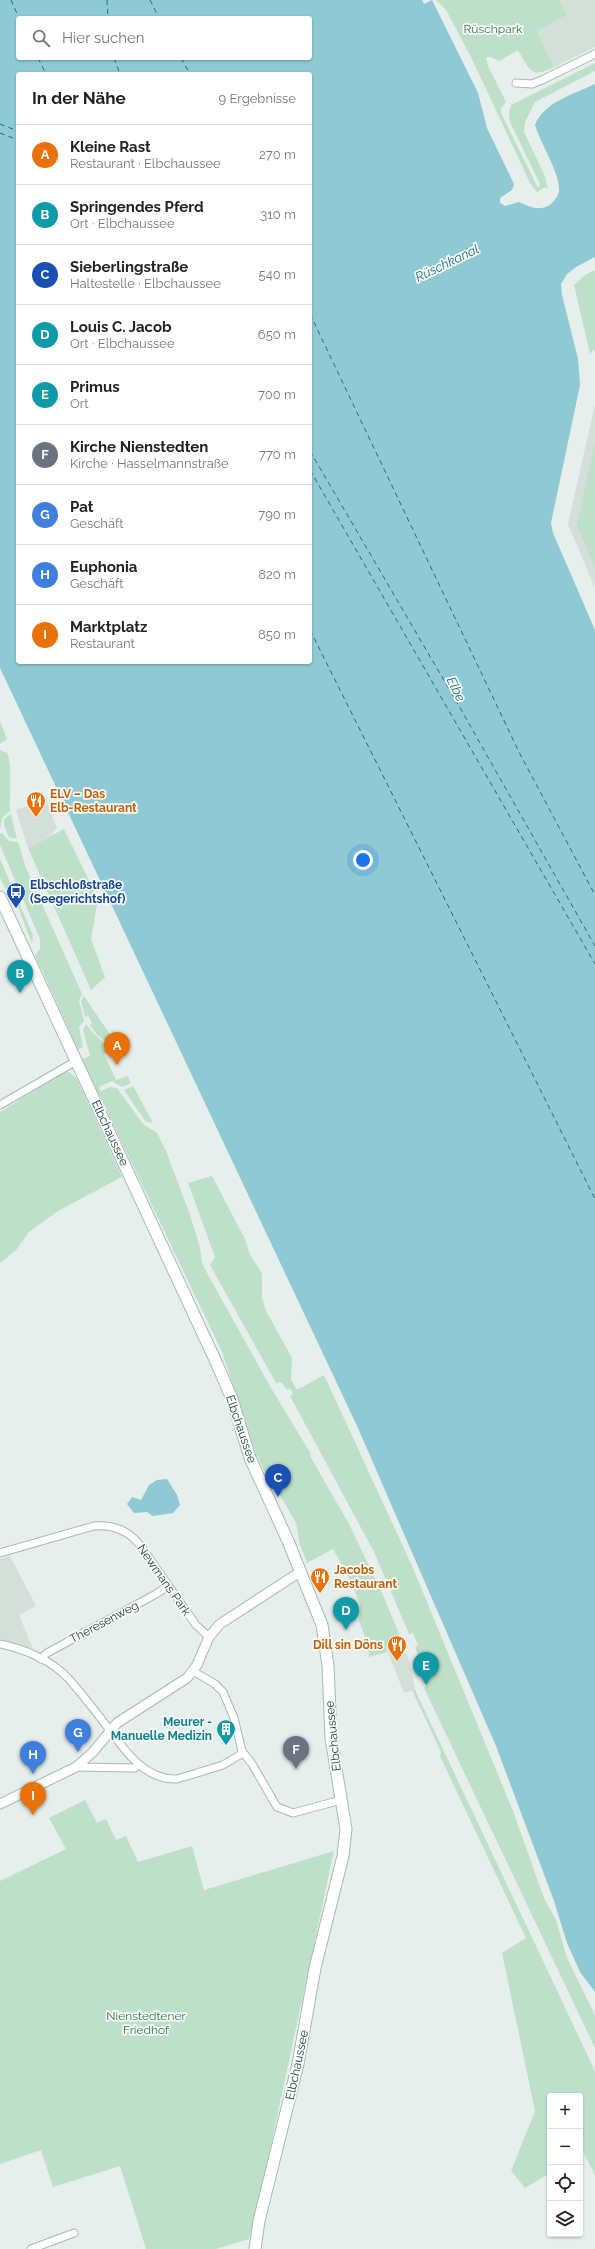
<!DOCTYPE html>
<html lang="de">
<head>
<meta charset="utf-8">
<style>
  :root { --surface:#fff; --page:#f6f6f6; --text:#222; --muted:#767676; --line:#e0e0e0; --accent:#1a73e8 }
  body { margin:0; font-family:Raleway,sans-serif; background:var(--page); color:var(--text) }
  .controls { position:absolute; right:12px; bottom:12px; display:grid; overflow:hidden; border-radius:4px; box-shadow:0 1px 3px #0004 }
  .controls button { width:36px; height:36px; display:grid; place-items:center; padding:0; border:0; border-bottom:1px solid var(--line); background:var(--surface); color:var(--text); font:20px sans-serif }
  .you { position:absolute; left:363px; top:860px; width:14px; height:14px; margin:-10px; border:3px solid #fff; border-radius:50%; background:#1a73e8; box-shadow:0 0 0 6px #1a73e833 }
  .badge { display:grid; place-items:center; width:26px; height:26px; border-radius:50%; background:var(--accent); color:#fff; font-size:13px; font-weight:700 }
  .pin { position:absolute; translate:-50% -33px; filter:drop-shadow(0 1px 2px #0008) }
  .pin::after { content:''; position:absolute; top:21px; width:14px; height:12px; background:inherit; clip-path:polygon(0 0,100% 0,50% 100%) }
  .list { margin:0; padding:0; list-style:none }
  h2 { display:flex; justify-content:space-between; align-items:center; height:52px; margin:0; padding:0 16px; font-size:17px }
  h2 small { font-size:13px; font-weight:400; color:var(--muted) }
  .list li { display:grid; grid-template-columns:26px 1fr auto; gap:12px; align-items:center; box-sizing:border-box; height:60px; padding:0 16px; border-top:1px solid var(--line) }
  .list b { display:block; font-size:15px; white-space:nowrap }
  .list p { margin:0; font-size:13px; white-space:nowrap; color:var(--muted) }
  .list em { font-size:13px; font-style:normal; color:var(--muted) }
  .icon { flex:none; width:22px; height:22px; fill:none; stroke:currentColor; stroke-width:2; stroke-linecap:round; stroke-linejoin:round }
  .map { position:relative; flex:none; width:595px; height:2249px; overflow:hidden }
  .search { position:absolute; background:var(--surface); box-shadow:0 1px 3px #0004; left:16px; top:16px; width:296px; height:44px; display:flex; align-items:center; gap:10px; box-sizing:border-box; padding:0 14px; border-radius:4px; color:var(--muted); font-size:15px }
  .panel { position:absolute; background:var(--surface); box-shadow:0 1px 3px #0004; left:16px; top:72px; width:296px; height:592px; border-radius:4px }
  .map>svg:first-child { display:block }
  .built { fill:#d4dfda }
  .green { fill:#bfe0c8 }
  .water { fill:#8ec9d4; fill-rule:evenodd }
  .lines { fill:none; stroke-linecap:round; stroke-linejoin:round }
  .ferry { stroke:#1c6f80; stroke-width:1; stroke-dasharray:5 4; stroke-linecap:butt }
  .minor-casing { stroke:#a8b8b2; stroke-width:9 }
  .tertiary-casing { stroke:#a8b8b2; stroke-width:11 }
  .secondary-casing { stroke:#a4bbb3; stroke-width:13 }
  .minor { stroke:#fff; stroke-width:7 }
  .tertiary { stroke:#fff; stroke-width:9 }
  .secondary { stroke:#fff; stroke-width:11 }
  .labels { text-anchor:middle; dominant-baseline:central; stroke-width:3.5; stroke-linejoin:round; paint-order:stroke }
  .park-label { font-size:12px; fill:#2d7a4b; stroke:#f7fbf9 }
  .food-label { font-size:12px; font-weight:bold; fill:#c56008; stroke:#f7fbf9; text-anchor:start }
  .transit-label { font-size:12px; font-weight:bold; fill:#164399; stroke:#f7fbf9; text-anchor:start }
  .street-label { font-size:12px; fill:#24423a; stroke:#f7fbf9 }
  .culture-label { font-size:12px; font-weight:bold; fill:#0d838f; stroke:#f7fbf9; text-anchor:end }
  .water-label { font-size:13px; font-style:italic; fill:#1c6f80; stroke:#f7fbf9 }
</style>
</head>
<body>
<div class="map">
<svg width="595" height="2249" viewBox="0 0 595 2249">
  <rect width="100%" height="100%" fill="#e6efeb"/>
  <g class="built">
    <path d="M559,0H595V47L554,67L537,31L567,15Z"/>
    <path d="M595,404V588L568,524Z"/>
    <path d="M43,792L57,828L50,836L28,848L16,810L32,804L29,798Z"/>
    <path d="M10,1556L36,1606L19,1615L33,1649L0,1639V1559Z"/>
    <path d="M402,1641L409,1660L415,1690L404,1693L386,1647Z"/>
  </g>
  <g class="green">
    <path d="M436,0H559L567,15L537,31L554,67C530,79 530,70 518,50L499,61L491,57H486L488,66L506,102L501,108V113L538,188L540,184L510,122L509,112L511,105L595,63V71L535,102L525,122L524,132L544,174L548,189L545,187L537,192L530,183L472,59L446,10Z"/>
    <path d="M595,270V349L590,354L574,285L585,275Z"/>
    <path d="M595,441V568L577,525Z"/>
    <path d="M0,721L7,739L0,744Z"/>
    <path d="M0,750L7,753C13,766 9,795 10,811L2,818L0,831Z"/>
    <path d="M11,814L17,839L9,837L4,826V819Z"/>
    <path d="M64,829L98,899L91,939L105,977L91,990L28,848Z"/>
    <path d="M2,833L9,841L18,842L26,868L82,994L79,1000L84,1021L79,1027L83,1047L78,1049L35,955L40,949V939L0,845V834Z"/>
    <path d="M0,859L33,935L32,944L18,907L16,908L0,878Z"/>
    <path d="M84,996L113,1039L106,1041L97,1035L90,1025L92,1023L88,1015L85,1017L81,1001Z"/>
    <path d="M86,1024L92,1032L104,1043L113,1042L116,1048L104,1054L116,1080L128,1076L131,1083L122,1087L112,1081L99,1087L101,1091L110,1087L117,1088L143,1124L157,1133L166,1151L189,1212L200,1247L202,1263L207,1273L271,1388L311,1454L310,1456L349,1524L383,1595L402,1641L386,1647L387,1652L369,1657L368,1645L359,1621L360,1604L343,1564L342,1565L333,1549L307,1563L300,1545L296,1523L279,1493L268,1479L256,1454L222,1352L82,1059L90,1056L83,1030Z"/>
    <path d="M64,1072H69L77,1079L122,1177L58,1211L29,1232L16,1250L0,1263V1112Z"/>
    <path d="M133,1086L153,1123L146,1122L124,1090Z"/>
    <path d="M212,1176L245,1239L250,1255L262,1273V1298L266,1311L292,1358L291,1379L297,1390L324,1375L413,1568L513,1811L544,1898L556,1920L567,1958L595,2015V2048L424,1688L428,1682L415,1647L418,1645L413,1633L409,1634L374,1552L290,1396L293,1394L290,1388L287,1390L281,1382L276,1383L210,1265L215,1257L188,1183Z"/>
    <path d="M415,1690L595,2071V2175L583,2152L580,2154V2096H550V2173L525,2188L511,2171L535,2111L502,1953L526,1938L440,1756L441,1752L412,1690Z"/>
    <path d="M85,1800L97,1823L106,1819L116,1840L126,1836L138,1862L192,1846L204,1890L334,1851L266,2168L249,2239L216,2249H146L120,2166L53,2187L41,2150L0,2164V1881L66,1849L49,1818Z"/>
  </g>
  <g class="water">
    <path d="M0,0H422L424,4L432,0L478,93L487,128L514,184L512,190L500,198V203L505,206L519,202C530,207 540,212 551,204C555,200 560,194 559,188C559,172 540,142 535,125C544,102 574,94 595,84V257L576,267L567,274L561,284L562,295L578,359L580,385L551,523L553,533L595,630V1992L580,1972L567,1943L554,1901L496,1746L358,1428L0,668ZM18,18H310V58H18ZM18,74H310V662H18Z"/>
    <path d="M167,1479L177,1495L180,1505L173,1513L153,1516L147,1512L134,1513L127,1504L132,1497L141,1500L149,1485L157,1480Z"/>
  </g>
  <g class="lines">
    <g class="ferry">
      <path d="M11,0L19,18"/>
      <path d="M107,0L108,18"/>
      <path d="M150,0L159,18"/>
      <path d="M38,58L46,74"/>
      <path d="M114,58L120,74"/>
      <path d="M181,58L190,74"/>
      <path d="M0,124L18,131"/>
      <path d="M0,133L18,140"/>
      <path d="M310,314L519,752L595,895"/>
      <path d="M310,451L459,706L595,946"/>
      <path d="M310,470L595,964"/>
      <path d="M310,630L595,1199"/>
    </g>
    <g class="minor-casing">
      <g id="minor">
        <path d="M516,83L532,84L542,80L595,54"/>
        <path d="M0,1105L76,1061"/>
        <path d="M0,1553L94,1526C113,1524 128,1530 140,1545L196,1625L209,1637"/>
        <path d="M0,1644C24,1649 51,1660 68,1678C82,1694 96,1712 109,1729C125,1751 145,1780 177,1779L223,1765L243,1753"/>
        <path d="M41,1659L47,1653L156,1594L168,1586"/>
        <path d="M193,1671L215,1684L223,1692L234,1718L242,1751L252,1764L277,1807L293,1813L341,1800"/>
        <path d="M76,1767L135,1768L139,1765"/>
        <path d="M31,2249L74,2233"/>
      </g>
    </g>
    <g class="tertiary-casing">
      <path id="tertiary" d="M0,1804L76,1767L93,1752L117,1723L187,1678L197,1665L209,1637L220,1624L300,1572"/>
    </g>
    <g class="secondary-casing">
      <path id="secondary" d="M0,897L217,1364L232,1399L250,1458L288,1541L322,1625L328,1665L331,1738L346,1829L343,1856L315,1968L298,2064L259,2221L255,2249"/>
    </g>
    <use href="#minor" class="minor"/>
    <use href="#tertiary" class="tertiary"/>
    <use href="#secondary" class="secondary"/>
  </g>
  <defs>
    <g id="restaurant-pin" transform="scale(1)"><path d="M0 17L-7.5 6A9.5 9.5 0 1 1 7.5 6Z" fill="#e8710a" stroke="#f7fbf9"/><path d="M-5-6h1v4h1v-4h1v4h1v-4h1v5L-1.5 .5V6h-2V.5L-5-1ZM5-6V6H3V1.5H1.5Q1.5-4 5-6Z" fill="#fff"/></g>
    <g id="bus-pin" transform="scale(1)"><path d="M0 17L-7.5 6A9.5 9.5 0 1 1 7.5 6Z" fill="#1a4fb4" stroke="#f7fbf9"/><path d="M-5-6H5V4H4V6H2V4H-2V6H-4V4H-5ZM-3.5-4V0h7V-4ZM-3.5 1.2v1.5H-2V1.2ZM2 1.2v1.5H3.5V1.2Z" fill="#fff"/></g>
    <g id="building-pin" transform="scale(1)"><path d="M0 17L-7.5 6A9.5 9.5 0 1 1 7.5 6Z" fill="#0f9aa8" stroke="#f7fbf9"/><path d="M-4-6H4V6H1V3H-1V6H-4ZM-2.5-4.3h1.7v1.8h-1.7ZM.8-4.3h1.7v1.8H.8ZM-2.5-1h1.7V.8h-1.7ZM.8-1h1.7V.8H.8Z" fill="#fff"/></g>
  </defs>
  <g fill-rule="evenodd">
    <use href="#restaurant-pin" x="36" y="801"/>
    <use href="#bus-pin" x="16" y="892"/>
    <use href="#restaurant-pin" x="320" y="1577"/>
    <use href="#restaurant-pin" x="397" y="1645"/>
    <use href="#building-pin" x="226" y="1729"/>
  </g>
  <g class="labels">
    <g class="park-label">
      <text x="493" y="29">Rüschpark</text>
      <text x="146" y="2016">Nienstedtener<tspan x="146" dy="14">Friedhof</tspan></text>
    </g>
    <g class="food-label">
      <text x="50" y="794">ELV – Das<tspan x="50" dy="14">Elb-Restaurant</tspan></text>
      <text x="334" y="1570">Jacobs<tspan x="334" dy="14">Restaurant</tspan></text>
      <text x="383" y="1645" text-anchor="end">Dill sin Döns</text>
    </g>
    <g class="transit-label">
      <text x="30" y="885">Elbschloßstraße<tspan x="30" dy="14">(Seegerichtshof)</tspan></text>
    </g>
    <g class="street-label">
      <text transform="translate(110 1133) rotate(65)">Elbchaussee</text>
      <text transform="translate(241 1429) rotate(71)">Elbchaussee</text>
      <text transform="translate(164 1580) rotate(55)">Newmans Park</text>
      <text transform="translate(104 1622) rotate(-28)">Theresenweg</text>
      <text transform="translate(333 1736) rotate(-96)">Elbchaussee</text>
      <text transform="translate(297 2065) rotate(-78)">Elbchaussee</text>
    </g>
    <g class="culture-label">
      <text x="212" y="1722">Meurer -<tspan x="212" dy="14">Manuelle Medizin</tspan></text>
    </g>
    <g class="water-label">
      <text transform="translate(447 263) rotate(-26)">Rüschkanal</text>
      <text transform="translate(456 689) rotate(64)">Elbe</text>
    </g>
  </g>
</svg>
<div class="controls">
<button>+</button>
<button>−</button>
<button><svg class="icon" aria-label="locate" viewBox="0 0 24 24"><circle cx="12" cy="12" r="6"/><path d="M12 2v4M12 18v4M2 12h4M18 12h4"/></svg></button>
<button><svg class="icon" aria-label="layers" viewBox="0 0 24 24"><path d="M12 4l9 5-9 5-9-5zM3 14l9 5 9-5"/></svg></button>
</div>
<div class="you"></div>
<div class="pin badge" style="left:117px;top:1065px;background:#e8710a">A</div>
<div class="pin badge" style="left:20px;top:993px;background:#0f9aa8">B</div>
<div class="pin badge" style="left:278px;top:1497px;background:#1a4fb4">C</div>
<div class="pin badge" style="left:346px;top:1630px;background:#0f9aa8">D</div>
<div class="pin badge" style="left:426px;top:1685px;background:#0f9aa8">E</div>
<div class="pin badge" style="left:296px;top:1769px;background:#6b7280">F</div>
<div class="pin badge" style="left:78px;top:1752px;background:#3f7fe0">G</div>
<div class="pin badge" style="left:33px;top:1774px;background:#3f7fe0">H</div>
<div class="pin badge" style="left:33px;top:1815px;background:#e8710a">I</div>
<div class="search"><svg class="icon" aria-label="search" viewBox="0 0 24 24"><circle cx="10" cy="10" r="6"/><path d="M15 15l6 6"/></svg>Hier suchen</div>
<section class="panel">
<h2>In der Nähe<small>9 Ergebnisse</small></h2>
<ul class="list">
<li><span class="badge" style="background:#e8710a">A</span><div><b>Kleine Rast</b><p>Restaurant · Elbchaussee</p></div><em>270 m</em></li>
<li><span class="badge" style="background:#0f9aa8">B</span><div><b>Springendes Pferd</b><p>Ort · Elbchaussee</p></div><em>310 m</em></li>
<li><span class="badge" style="background:#1a4fb4">C</span><div><b>Sieberlingstraße</b><p>Haltestelle · Elbchaussee</p></div><em>540 m</em></li>
<li><span class="badge" style="background:#0f9aa8">D</span><div><b>Louis C. Jacob</b><p>Ort · Elbchaussee</p></div><em>650 m</em></li>
<li><span class="badge" style="background:#0f9aa8">E</span><div><b>Primus</b><p>Ort</p></div><em>700 m</em></li>
<li><span class="badge" style="background:#6b7280">F</span><div><b>Kirche Nienstedten</b><p>Kirche · Hasselmannstraße</p></div><em>770 m</em></li>
<li><span class="badge" style="background:#3f7fe0">G</span><div><b>Pat</b><p>Geschäft</p></div><em>790 m</em></li>
<li><span class="badge" style="background:#3f7fe0">H</span><div><b>Euphonia</b><p>Geschäft</p></div><em>820 m</em></li>
<li><span class="badge" style="background:#e8710a">I</span><div><b>Marktplatz</b><p>Restaurant</p></div><em>850 m</em></li>
</ul>
</section>
</div>
</body>
</html>
